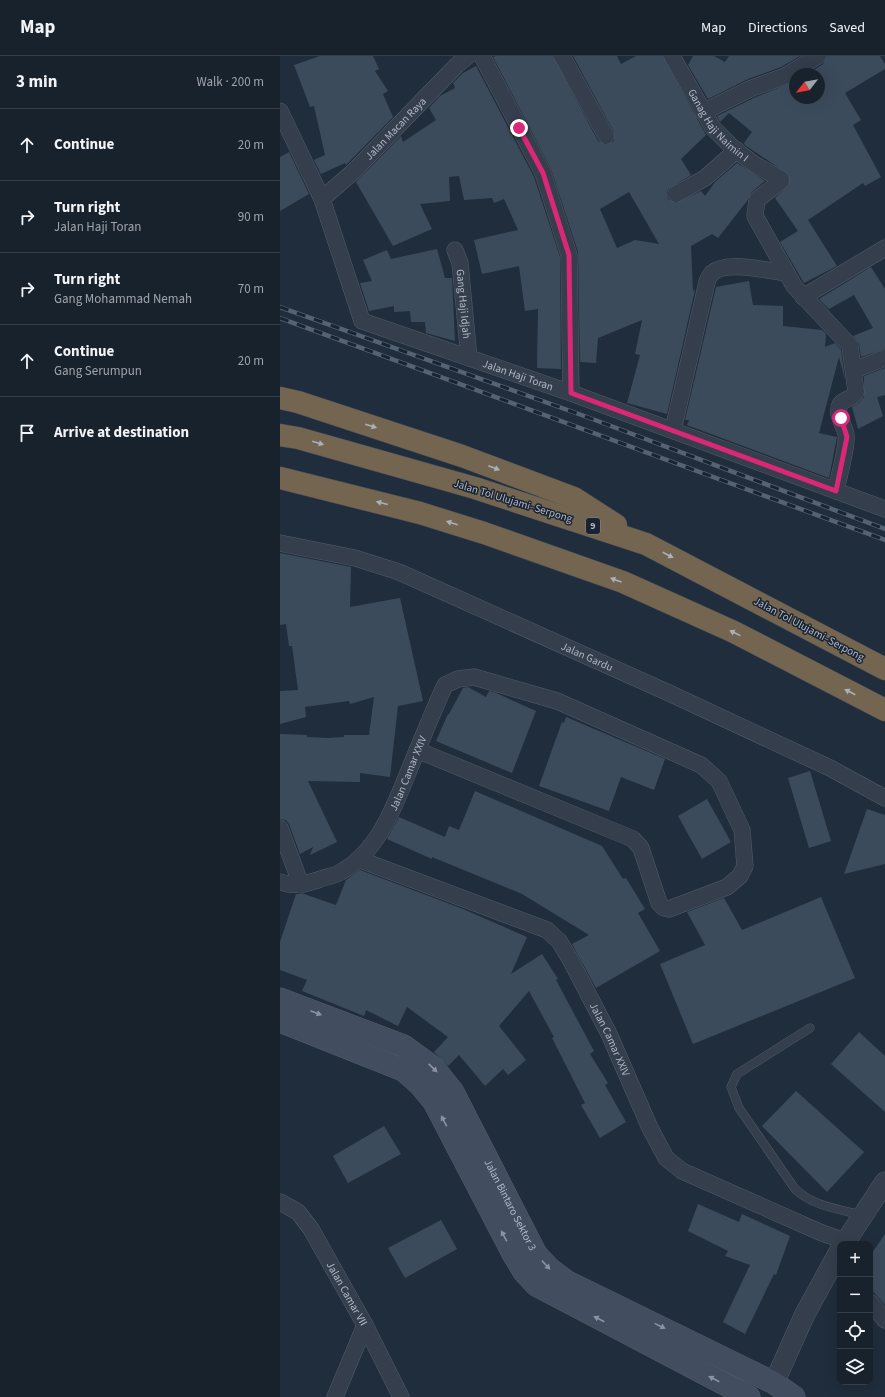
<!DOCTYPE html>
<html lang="en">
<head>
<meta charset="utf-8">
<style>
  :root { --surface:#18222d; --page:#252f39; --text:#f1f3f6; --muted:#9fa4aa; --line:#363f49 }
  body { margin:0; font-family:"Source Sans 3",sans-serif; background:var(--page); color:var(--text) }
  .controls { position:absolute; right:12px; bottom:12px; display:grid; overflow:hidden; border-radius:8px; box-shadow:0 4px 16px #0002 }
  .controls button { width:36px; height:36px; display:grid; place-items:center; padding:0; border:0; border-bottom:1px solid var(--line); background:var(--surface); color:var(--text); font:20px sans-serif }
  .compass { position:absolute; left:509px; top:12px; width:36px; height:36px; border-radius:50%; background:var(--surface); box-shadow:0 4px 16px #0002; rotate:239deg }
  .stop { position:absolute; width:12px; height:12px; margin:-9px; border:3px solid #db2777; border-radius:50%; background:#fff }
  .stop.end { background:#db2777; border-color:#fff; box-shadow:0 1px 4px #0008 }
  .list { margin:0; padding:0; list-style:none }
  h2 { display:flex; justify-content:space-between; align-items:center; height:52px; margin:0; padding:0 16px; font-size:17px }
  h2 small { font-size:13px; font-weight:400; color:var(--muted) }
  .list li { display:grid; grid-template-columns:26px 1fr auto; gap:12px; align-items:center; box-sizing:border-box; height:72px; padding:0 16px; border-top:1px solid var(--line) }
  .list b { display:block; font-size:15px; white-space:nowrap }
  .list p { margin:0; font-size:13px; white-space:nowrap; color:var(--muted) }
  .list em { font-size:13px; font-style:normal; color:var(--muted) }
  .icon { flex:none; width:22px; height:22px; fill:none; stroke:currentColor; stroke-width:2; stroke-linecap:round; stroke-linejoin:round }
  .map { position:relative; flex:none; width:605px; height:1341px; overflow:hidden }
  header { display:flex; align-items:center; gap:24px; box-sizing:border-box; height:56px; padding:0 20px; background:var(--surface); border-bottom:1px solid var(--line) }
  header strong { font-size:19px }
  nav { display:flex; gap:22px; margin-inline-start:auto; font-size:14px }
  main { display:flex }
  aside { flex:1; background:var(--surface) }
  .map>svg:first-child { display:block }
  .building { fill:#3c4b5c; fill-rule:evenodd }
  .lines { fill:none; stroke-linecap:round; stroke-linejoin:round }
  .service-casing { stroke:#525c6a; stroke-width:9 }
  .minor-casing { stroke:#525c6a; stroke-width:17 }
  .tertiary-casing { stroke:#525c6a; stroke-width:21 }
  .secondary-casing { stroke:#525c6a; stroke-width:23 }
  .motorway-casing { stroke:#3f4957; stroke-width:23 }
  .service { stroke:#343e4c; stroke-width:8 }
  .minor { stroke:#343e4c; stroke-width:16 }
  .tertiary { stroke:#343e4c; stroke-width:20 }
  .secondary { stroke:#424d60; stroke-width:22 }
  .motorway { stroke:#736550; stroke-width:22 }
  .rail-casing { stroke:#556274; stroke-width:4.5 }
  .rail { stroke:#192331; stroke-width:3; stroke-dasharray:9; stroke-linecap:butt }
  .oneway { fill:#a9b1bc }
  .oneway2 { fill:#8993a4 }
  .route { stroke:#db2777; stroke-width:5 }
  .labels { text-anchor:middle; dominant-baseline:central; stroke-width:3; stroke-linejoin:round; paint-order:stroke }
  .shield { fill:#192331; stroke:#828c9b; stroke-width:1 }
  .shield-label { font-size:10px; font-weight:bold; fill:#afb9c8 }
  .street-label { font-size:11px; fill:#afb9c8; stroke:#192331 }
</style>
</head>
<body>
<header>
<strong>Map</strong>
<nav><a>Map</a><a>Directions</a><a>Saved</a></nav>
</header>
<main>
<aside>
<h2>3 min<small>Walk · 200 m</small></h2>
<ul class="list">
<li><svg class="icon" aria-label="ahead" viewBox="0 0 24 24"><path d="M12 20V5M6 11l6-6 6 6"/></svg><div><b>Continue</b></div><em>20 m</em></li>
<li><svg class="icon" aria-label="right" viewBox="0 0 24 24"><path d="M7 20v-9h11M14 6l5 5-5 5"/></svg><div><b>Turn right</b><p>Jalan Haji Toran</p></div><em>90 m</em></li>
<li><svg class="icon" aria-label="right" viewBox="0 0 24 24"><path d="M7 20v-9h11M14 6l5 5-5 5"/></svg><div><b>Turn right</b><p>Gang Mohammad Nemah</p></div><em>70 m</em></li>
<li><svg class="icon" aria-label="ahead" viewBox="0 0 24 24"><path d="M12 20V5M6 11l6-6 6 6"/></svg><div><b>Continue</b><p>Gang Serumpun</p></div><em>20 m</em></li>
<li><svg class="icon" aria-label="arrive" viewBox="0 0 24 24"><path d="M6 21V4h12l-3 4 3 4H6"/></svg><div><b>Arrive at destination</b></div></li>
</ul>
</aside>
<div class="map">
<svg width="605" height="1341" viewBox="0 0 605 1341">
  <rect width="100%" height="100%" fill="#202d3c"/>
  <g class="building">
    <path d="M40,0H93L99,13L95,15L108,35L103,38L113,61L66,109L65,107L41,118L34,104L45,99L34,50L30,51L14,9Z"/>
    <path d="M216,0H273L318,85L326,89L334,85V76L293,0H337L341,8L356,0H383L426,79L401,103L411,119L388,133L387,137L388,143L396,147L421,135L425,140L435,126L457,107L485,125L471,137L467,145L438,182L432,178L411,190L413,235L415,234L387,358L347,347L360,299L355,298L362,264L318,282L316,307L300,306L298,196L271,113L213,1ZM349,136L379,188L355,184L337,192L320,153Z"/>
    <path d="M413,0H434L445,6L449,0H520L501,11L468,23L428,43L408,9Z"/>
    <path d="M547,0H600L605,8V13L565,37L581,64L573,69L601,121L585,130L583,127L528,164L557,210L524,227L500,186L518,175L495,142L509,129V119L465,89L464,87L472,76L449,57L440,66L437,60L476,41L515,25V42H539V18H527L543,8Z"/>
    <path d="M196,10L254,121L280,201L281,313L257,312L258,253L245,255L239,210L202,218L194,184L238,174L224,143L214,147L212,142L184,144L179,120L169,121L170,145L140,148L152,173L113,190L76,126L121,80L123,86L156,64L149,52L160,40L175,32L173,27L183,17Z"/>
    <path d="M9,96L29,138L0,155V101Z"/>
    <path d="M157,193L165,222H172L175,285L146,277L145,266H131L130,255L114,256V250L89,255L80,227L92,225L83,204L107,194L111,203Z"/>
    <path d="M591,211L605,233V293L581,301L579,288L573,280L593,272L574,239L549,253L539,243Z"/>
    <path d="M469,225L473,249L503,250V270L542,274L546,278L545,291L555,287L561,294L565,324L559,301L539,377L557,381L549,422L407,369L409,364H405L436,231Z"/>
    <path d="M605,312V339L597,341L603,360L578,373L572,351L579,347L584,341V320Z"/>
    <path d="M0,497L71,511L70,551L120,542L143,645L118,650L110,721L80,717V726L28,725L57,786L30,799L33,791L20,798L9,768L6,764L0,763V678L27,679V681L47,682L64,681V679H89L94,641L70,648L69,645L25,651L26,661L0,668V635L18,634L12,590H9L6,568L0,569Z"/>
    <path d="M188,631L206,641L209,635L216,637L256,655L232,717L156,685L168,658H169L183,632Z"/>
    <path d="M286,661L385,703L374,734L341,721L329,755L259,730L282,666L284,667Z"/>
    <path d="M530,715L551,785L529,792L508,722Z"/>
    <path d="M195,735L322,790L343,823L346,822L365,853L358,857L380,895L316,932L292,888L309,879L242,838L152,801V803L107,783L119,761L165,781L169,770L179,774Z"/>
    <path d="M427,743L451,786L422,803L398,760Z"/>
    <path d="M587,753L605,759V808L564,818Z"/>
    <path d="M80,814L183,853L247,881L231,918L262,898L278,923L276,924L314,995L310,998L328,1027L325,1029L346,1066L320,1082L301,1049L305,1047L272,982L274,981L249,935L219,970L246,1004L228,1019L223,1013L205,1030L179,999L168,1010L154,996L168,981L127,951L118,970L86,954L84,960L22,935L27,924L0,914V886L16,838H24L56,849L66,824Z"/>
    <path d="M541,841L575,922L413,988L380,908L425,889L407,856L444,842L462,874Z"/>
    <path d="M579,976L605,1000V1056L551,1008Z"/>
    <path d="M516,1035L584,1096L547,1136L482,1070Z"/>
    <path d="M104,1070L121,1098L68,1127L53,1100Z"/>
    <path d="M418,1148L459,1166L462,1158L510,1180L496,1219L494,1218L465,1278L443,1266L470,1209L445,1200L448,1195L408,1175Z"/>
    <path d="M161,1164L177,1193L125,1222L108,1192Z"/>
    <path d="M605,1178V1249L590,1232V1200Z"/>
  </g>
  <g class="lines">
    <g class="service-casing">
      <path id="service" d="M530,972L457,1018L451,1031L459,1052L515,1133C533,1150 558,1153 582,1159"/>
    </g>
    <g class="minor-casing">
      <g id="minor">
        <path d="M202,0L263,117L289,199L291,337"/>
        <path d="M282,0L326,80"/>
        <path id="s1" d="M392,0L433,72L452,91L474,108L501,123V125L477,144L475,160L514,230L570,290L576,336C573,344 563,342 560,349C555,358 565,370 566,379C568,389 558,423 556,435"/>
        <path id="s2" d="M0,55L42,143L82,265L291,337L605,453"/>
        <path d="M423,56L472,32L505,20L538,0"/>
        <path d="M396,138L425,122L457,94"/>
        <path id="s3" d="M42,143L74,115L177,9L188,0"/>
        <path id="s4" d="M175,194L180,207L189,302"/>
        <path d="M523,241L605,192"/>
        <path d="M574,314L605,302"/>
        <path d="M393,374L427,226C428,223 430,219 432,217C446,204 488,215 507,217"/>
        <path id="s5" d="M0,487L75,502L119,516L389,637L550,712L605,742"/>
        <path d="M0,772L21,829"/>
        <path id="s6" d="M78,803L267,874L279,885L290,903L329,978L370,1072L386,1102L402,1115L542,1177L565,1185"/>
        <path id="s7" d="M0,826C16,831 23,828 38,824C45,821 53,820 59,817C101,795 117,743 134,702C144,678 154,653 165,629L178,623L194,621L277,645L421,709L439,725L462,774L465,810L460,820L447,831L389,853L384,852L379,847L361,792L353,783L137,694"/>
        <path id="s8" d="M0,1146L18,1156L31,1173L85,1269L121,1341"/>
        <path d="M590,1246L605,1264"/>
        <path d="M55,1341L85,1269"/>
      </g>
    </g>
    <g class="tertiary-casing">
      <g id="tertiary">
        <path d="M564,1188L605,1126"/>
        <path d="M494,1327L525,1258L560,1194"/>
      </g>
    </g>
    <g class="secondary-casing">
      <g id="secondary">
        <path id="s9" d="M0,943L124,990L153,1011L173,1036L256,1198L270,1213L286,1225L494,1327L514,1341"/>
        <path d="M0,965L123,1014L140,1029L154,1046L232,1196L244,1216L256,1229L469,1341"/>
      </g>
    </g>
    <g class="motorway-casing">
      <g id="motorway">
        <path d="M0,342L18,346L182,400L294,442L336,469"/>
        <path d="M0,379L18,382L195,432L366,488L605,613"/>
        <path d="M0,422L140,457L204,477L343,526L454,576L605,654"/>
      </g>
    </g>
    <use href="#service" class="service"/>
    <use href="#minor" class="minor"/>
    <use href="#tertiary" class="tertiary"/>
    <use href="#secondary" class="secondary"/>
    <use href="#motorway" class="motorway"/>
    <g class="rail-casing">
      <g id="rail">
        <path d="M0,251L307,361L605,473"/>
        <path d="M0,262L605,484"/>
      </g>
    </g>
    <use href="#rail" class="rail"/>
  </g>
  <defs><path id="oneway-solid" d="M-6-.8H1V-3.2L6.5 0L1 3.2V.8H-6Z"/></defs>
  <g class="oneway">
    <use href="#oneway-solid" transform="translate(91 370) rotate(18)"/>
    <use href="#oneway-solid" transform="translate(38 387) rotate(16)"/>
    <use href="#oneway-solid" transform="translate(214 412) rotate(21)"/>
    <use href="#oneway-solid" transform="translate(102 447) rotate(-166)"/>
    <use href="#oneway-solid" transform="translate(172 467) rotate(-163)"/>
    <use href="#oneway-solid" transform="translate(388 499) rotate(28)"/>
    <use href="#oneway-solid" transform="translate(336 524) rotate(-160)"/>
    <use href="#oneway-solid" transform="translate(455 577) rotate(-154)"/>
    <use href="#oneway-solid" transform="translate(570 636) rotate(-153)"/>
  </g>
  <g class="oneway2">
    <use href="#oneway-solid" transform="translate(36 957) rotate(21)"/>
    <use href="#oneway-solid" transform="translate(153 1012) rotate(44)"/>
    <use href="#oneway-solid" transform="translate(164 1065) rotate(-118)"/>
    <use href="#oneway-solid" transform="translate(224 1180) rotate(-118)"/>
    <use href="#oneway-solid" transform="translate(266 1209) rotate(47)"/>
    <use href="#oneway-solid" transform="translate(319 1263) rotate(-152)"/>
    <use href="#oneway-solid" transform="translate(380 1270) rotate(26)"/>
    <use href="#oneway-solid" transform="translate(434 1323) rotate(-152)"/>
  </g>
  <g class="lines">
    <path class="route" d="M239,72L263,117L289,199L291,337L556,435L567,381L561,362"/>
  </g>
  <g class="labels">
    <rect class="shield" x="306" y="462" width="14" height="16" rx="3"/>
    <g class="shield-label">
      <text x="313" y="470">9</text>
    </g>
    <g class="street-label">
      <text stroke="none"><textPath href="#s1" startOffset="84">Ganag Haji Naimin I</textPath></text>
      <text stroke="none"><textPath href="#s3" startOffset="102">Jalan Macan Raya</textPath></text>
      <text stroke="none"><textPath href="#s4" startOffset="55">Gang Haji Idjah</textPath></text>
      <text stroke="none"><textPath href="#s2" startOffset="391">Jalan Haji Toran</textPath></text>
      <text transform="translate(233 445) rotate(17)">Jalan Tol Ulujami–Serpong</text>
      <text transform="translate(529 573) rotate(28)">Jalan Tol Ulujami–Serpong</text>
      <text stroke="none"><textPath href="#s5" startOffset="329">Jalan Gardu</textPath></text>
      <text stroke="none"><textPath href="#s7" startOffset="185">Jalan Camar XXIV</textPath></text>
      <text stroke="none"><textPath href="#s6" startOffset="329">Jalan Camar XXIV</textPath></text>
      <text stroke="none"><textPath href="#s9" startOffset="327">Jalan Bintaro Sektor 3</textPath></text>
      <text stroke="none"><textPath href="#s8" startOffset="116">Jalan Camar VII</textPath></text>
    </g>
  </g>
</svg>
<div class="controls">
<button>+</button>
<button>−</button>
<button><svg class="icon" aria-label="locate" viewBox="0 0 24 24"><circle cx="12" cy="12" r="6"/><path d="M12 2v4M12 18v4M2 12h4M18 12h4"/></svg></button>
<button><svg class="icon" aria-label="layers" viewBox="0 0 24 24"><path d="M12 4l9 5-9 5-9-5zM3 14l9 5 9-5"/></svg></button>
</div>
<svg class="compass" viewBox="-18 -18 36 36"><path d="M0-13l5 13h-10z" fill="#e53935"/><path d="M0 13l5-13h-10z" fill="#9fa4aa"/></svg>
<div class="stop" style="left:561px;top:362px"></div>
<div class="stop end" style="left:239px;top:72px"></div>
</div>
</main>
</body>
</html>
